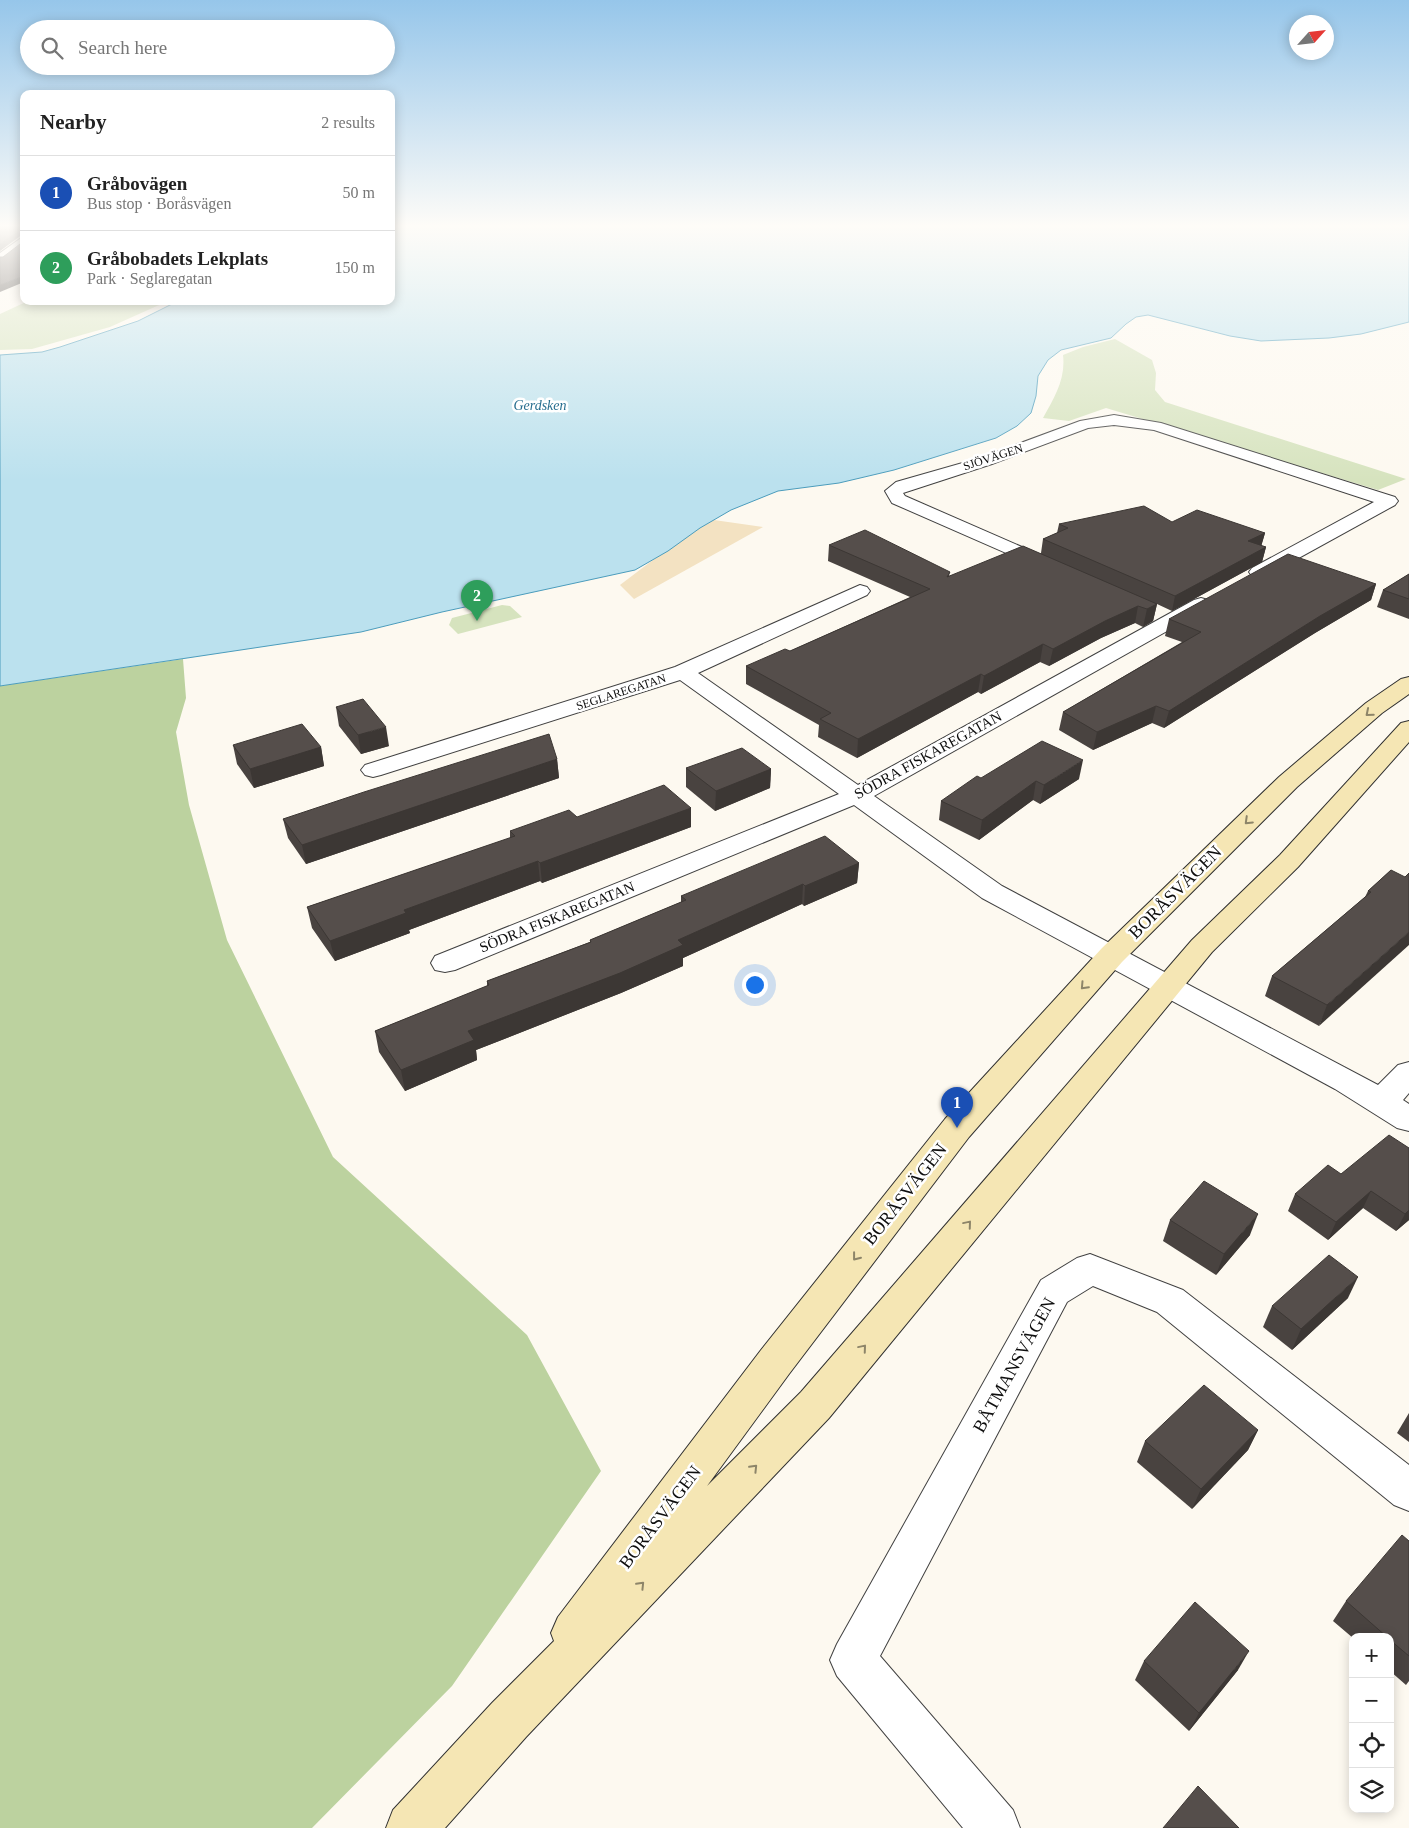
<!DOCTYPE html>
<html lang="en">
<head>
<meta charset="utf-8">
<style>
  :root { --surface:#fff; --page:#f2f2f2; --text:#222; --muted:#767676; --line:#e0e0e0; --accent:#ac384b }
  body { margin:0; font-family:"Times New Roman",serif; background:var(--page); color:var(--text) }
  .controls { position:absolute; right:15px; bottom:15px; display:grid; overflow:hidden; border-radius:10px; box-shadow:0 2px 12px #0003 }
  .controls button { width:45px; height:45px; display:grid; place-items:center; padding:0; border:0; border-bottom:1px solid var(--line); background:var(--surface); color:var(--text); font:25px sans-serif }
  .compass { position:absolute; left:1289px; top:15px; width:45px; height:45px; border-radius:50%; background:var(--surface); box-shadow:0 2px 12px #0003; rotate:63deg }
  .you { position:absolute; left:754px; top:984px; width:18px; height:18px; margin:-12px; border:4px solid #fff; border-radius:50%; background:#1a73e8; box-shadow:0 0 0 8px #1a73e833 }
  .badge { display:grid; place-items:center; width:32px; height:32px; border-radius:50%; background:var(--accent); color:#fff; font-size:16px; font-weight:700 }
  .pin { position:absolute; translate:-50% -41px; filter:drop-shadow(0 1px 2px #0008) }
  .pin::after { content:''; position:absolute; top:26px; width:18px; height:15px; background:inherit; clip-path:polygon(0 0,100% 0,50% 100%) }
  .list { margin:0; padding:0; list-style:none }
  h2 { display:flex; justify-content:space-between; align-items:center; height:65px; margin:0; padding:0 20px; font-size:21px }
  h2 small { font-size:16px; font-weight:400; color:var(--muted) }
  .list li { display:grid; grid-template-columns:32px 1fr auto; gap:15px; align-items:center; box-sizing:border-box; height:75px; padding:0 20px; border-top:1px solid var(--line) }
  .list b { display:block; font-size:19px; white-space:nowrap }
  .list p { margin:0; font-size:16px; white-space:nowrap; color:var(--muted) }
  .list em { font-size:16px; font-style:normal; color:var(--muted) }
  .icon { flex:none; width:28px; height:28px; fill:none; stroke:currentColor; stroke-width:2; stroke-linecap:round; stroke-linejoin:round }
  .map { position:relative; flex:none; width:1409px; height:1828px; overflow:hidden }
  .search { position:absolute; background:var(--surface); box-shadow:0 2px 12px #0003; left:20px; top:20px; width:375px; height:55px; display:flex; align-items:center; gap:12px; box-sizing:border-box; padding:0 18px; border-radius:28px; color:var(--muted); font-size:19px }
  .panel { position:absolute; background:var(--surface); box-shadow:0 2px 12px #0003; left:20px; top:90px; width:375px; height:215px; border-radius:10px }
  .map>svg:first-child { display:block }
  .green { fill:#d6e3be }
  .forest { fill:#bcd29f }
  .sand { fill:#f3e2c2 }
  .water { fill:#bbe1ee; stroke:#4b9cbc }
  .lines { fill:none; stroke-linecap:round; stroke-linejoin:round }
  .minor-casing { stroke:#414141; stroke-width:2 }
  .secondary-casing { stroke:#303030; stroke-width:2 }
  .minor { fill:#fff; fill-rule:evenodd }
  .secondary { fill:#f5e6b4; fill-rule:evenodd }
  .wall { fill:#494340 }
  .shaded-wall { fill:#3c3734 }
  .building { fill:#554e4b; stroke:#3c3734 }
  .oneway { stroke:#8d8569 }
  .labels { text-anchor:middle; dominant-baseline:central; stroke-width:5; stroke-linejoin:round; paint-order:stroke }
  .far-street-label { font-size:12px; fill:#0e0e0e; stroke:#fff }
  .far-water-label { font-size:14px; font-style:italic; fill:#276e8f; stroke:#fff }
  .street-label { font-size:15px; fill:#0e0e0e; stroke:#fff }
  .near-street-label { font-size:18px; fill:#0e0e0e; stroke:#fff }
</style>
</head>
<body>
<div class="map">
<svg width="1409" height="1828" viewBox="0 0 1409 1828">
  <rect width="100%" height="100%" fill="#fdf9f0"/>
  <g class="green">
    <path d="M28,301H168L110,327L32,349L0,350V314Z"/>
    <path d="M1115,339L1152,360L1156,373L1155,390L1165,402L1406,479L1378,490L1106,408L1069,421L1043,418C1054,398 1066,379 1063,355L1083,347Z"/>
    <path d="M502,605L510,606L522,617L458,634L449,625L452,618Z"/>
  </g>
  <path class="forest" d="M183,659L186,698L176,732L189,805L227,940L333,1157L527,1335L601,1471L452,1686L312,1828H0V686Z"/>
  <path class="sand" d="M707,519L763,527L634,599L620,585Z"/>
  <path class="water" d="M391,225H1409V322L1361,334L1329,338L1261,341L1230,336L1148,315L1136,317L1126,324L1111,338L1061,350L1048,360L1038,376L1036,396L1031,413L1017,426L996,438L894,470L839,483L778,491L731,510L700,528L668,551L635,570L442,612L361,632L0,686V355L42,352L60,347L138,321L178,301H391Z"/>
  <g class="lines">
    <g class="minor-casing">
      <g id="minor">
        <path d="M24,236V245L4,261L0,262V253Z"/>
        <path d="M1114,415L1161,423L1395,497L1398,501L1395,505L1266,576L1259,578L1252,576L1249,572L1252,568L1374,502L1154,430L1114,425L1088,428L992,464L903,493L905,496L1054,561L1056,565L1054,569L1047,571L892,503L885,491L896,482L980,458L1080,421Z"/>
        <path d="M860,585L867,587L870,591L867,595L698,673L858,785L1194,600L1201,598L1208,600L1211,604L1208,608L874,796L1002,886L1378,1085L1398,1065L1409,1062V1093L1403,1100L1409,1104V1131L1397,1128L1335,1089L982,898L854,805L455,970L445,972L435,970L431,963L435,956L839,794L680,680L381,775L373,777L365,775L361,770L365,765L675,667Z"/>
        <path d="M1090,1254L1183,1290L1409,1465V1511L1394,1505L1157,1312L1093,1286L1067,1302L880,1656L1013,1810L1020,1828H963L837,1676L830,1660L837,1644L1041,1280L1077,1258Z"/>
      </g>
    </g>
    <g class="secondary-casing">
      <path id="secondary" d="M1409,677V694L1382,713L1297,787L1122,962L969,1137L789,1374L707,1486L801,1392L1192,940L1280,855L1401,723L1409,721V742L1298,867L1212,952L829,1418L526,1737L445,1828H386L393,1810L492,1703L554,1641L551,1633L558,1617L761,1350L945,1119L1102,948L1279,777L1366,703L1401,679Z"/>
    </g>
    <use href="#minor" class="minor"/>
    <use href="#secondary" class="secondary"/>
  </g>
  <g class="wall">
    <path d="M1172,522L1265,533L1261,546L1266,547L1262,562L1172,611L1157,604L1153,621L1143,627L1135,623L1101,638L1049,666L1040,662L981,694L978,692L857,758L818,737L819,725L746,684V666L790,651L910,597L828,561L829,545L950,572L949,576L1041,553L1043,539L1057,533L1059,524Z"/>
    <path d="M1409,574V619L1377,607L1383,590Z"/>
    <path d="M1376,584L1371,600L1315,633L1164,728L1152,723L1093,750L1059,730L1063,712L1182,642L1165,636L1169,619Z"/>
    <path d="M336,707L389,746L361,754L339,726Z"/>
    <path d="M233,745L321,747L324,766L254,788L237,764Z"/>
    <path d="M557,759L559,778L306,864L288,838L283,819Z"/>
    <path d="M686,768L771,769L770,788L715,811L686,787Z"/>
    <path d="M981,778L1079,779L1040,804L1033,800L979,840L939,820L941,801Z"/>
    <path d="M691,808V827L542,883L540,881L409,930L410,933L335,961L312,928L307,907L510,838V831Z"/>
    <path d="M859,863L857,883L804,906L802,904L683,958V966L621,993L476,1050L477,1060L405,1091L379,1052L375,1031L487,986V981L590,942V940L681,902V896Z"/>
    <path d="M1391,870L1319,1026L1265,996L1272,976L1365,897L1368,891Z"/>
    <path d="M1409,1148V1220L1396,1231L1363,1208L1328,1240L1288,1211L1295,1194L1341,1174Z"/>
    <path d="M1170,1220L1250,1235L1216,1275L1163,1241Z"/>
    <path d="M1348,1298L1292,1350L1263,1327L1272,1306Z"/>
    <path d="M1409,1413V1442L1397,1433Z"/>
    <path d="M1258,1430L1248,1450L1192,1509L1137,1462L1145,1441Z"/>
    <path d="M1409,1541V1681L1406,1685L1390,1671V1637H1353V1638L1333,1621L1346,1601Z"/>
    <path d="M1144,1661L1238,1670L1189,1731L1135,1680Z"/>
  </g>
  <g class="shaded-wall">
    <path d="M21,229L23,234L0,251V244Z"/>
    <path d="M24,276V282L0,292V285Z"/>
    <path d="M1265,533L1261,547L1248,541Z"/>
    <path d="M1266,547L1262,562L1172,611L1175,596Z"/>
    <path d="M1376,584L1371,600L1315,633L1164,728L1169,711L1320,616Z"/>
    <path d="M1157,604L1153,621L1143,627L1147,609Z"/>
    <path d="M1138,606L1135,623L1101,638L1049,666L1053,649L1105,621Z"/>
    <path d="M1043,644L1040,662L981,694L984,676Z"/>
    <path d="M981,674L978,692L857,758L858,739Z"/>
    <path d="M1156,706L1152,723L1093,750L1097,732Z"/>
    <path d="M386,727L389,746L361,754L358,735Z"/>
    <path d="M321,747L324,766L254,788L250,769Z"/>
    <path d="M557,759L559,778L306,864L302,845Z"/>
    <path d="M1083,760L1079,779L1040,804L1044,785Z"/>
    <path d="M771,769L770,788L715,811L716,791Z"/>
    <path d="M1036,781L1033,800L979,840L982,820Z"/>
    <path d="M691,808V827L542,883L540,863Z"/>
    <path d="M538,861L540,881L409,930L410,933L335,961L330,941L404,910Z"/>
    <path d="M859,863L857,883L804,906L805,886Z"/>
    <path d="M803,884L802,904L683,958V966L621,993L476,1050L477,1060L405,1091L401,1070L468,1031L678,940Z"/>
    <path d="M1409,932V945L1319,1026L1327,1005Z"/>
    <path d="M1371,1191L1363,1208L1328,1240L1336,1222Z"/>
    <path d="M1409,1210V1220L1396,1231L1405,1214Z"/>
    <path d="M1258,1214L1250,1235L1216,1275L1224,1254Z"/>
    <path d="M1358,1277L1348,1298L1292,1350L1301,1329Z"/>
    <path d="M1258,1430L1248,1450L1192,1509L1201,1489Z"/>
    <path d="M1249,1651L1238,1670L1189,1731L1199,1713Z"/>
  </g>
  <g class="building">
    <path d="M0,225H24V229H21L0,244Z"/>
    <path d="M24,233V276L0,285V257H3L24,241Z"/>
    <path d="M1144,506L1172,522L1197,510L1265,533L1248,541L1266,547L1175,596L1043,539L1068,528L1059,524Z"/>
    <path d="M865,530L950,572L947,577L1023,546L1157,604L1147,609L1138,606L1105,621L1053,649L1043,644L984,676L981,674L858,739L820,719L831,713L746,666L785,649L790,651L930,589L829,545Z"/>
    <path d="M1288,554L1376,584L1320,616L1169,711L1156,706L1097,732L1063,712L1201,632L1169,619Z"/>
    <path d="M1409,574V599L1383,590Z"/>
    <path d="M363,699L386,727L358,735L336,707Z"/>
    <path d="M302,724L321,747L250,769L233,745Z"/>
    <path d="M549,734L557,759L302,845L283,819L364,792Z"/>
    <path d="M1042,741L1083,760L1044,785L1036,781L982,820L941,801L977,776L981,778Z"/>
    <path d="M742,748L771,769L716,791L686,768Z"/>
    <path d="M664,785L691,808L540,863L538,861L404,910L406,913L330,941L307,907L515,836L510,831L569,810L577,817Z"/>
    <path d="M825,836L859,863L805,886L803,884L678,940L683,945L620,973L468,1031L474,1040L401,1070L375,1031L489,985L487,981L591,942L590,940L686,900L681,896Z"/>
    <path d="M1391,870L1405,877L1409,873V932L1327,1005L1272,976L1371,892L1368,891Z"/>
    <path d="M1389,1135L1409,1148V1210L1405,1214L1371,1191L1336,1222L1295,1194L1328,1165L1341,1174Z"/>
    <path d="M1204,1181L1258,1214L1224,1254L1170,1220Z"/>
    <path d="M1329,1255L1358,1277L1301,1329L1272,1306Z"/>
    <path d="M1204,1385L1258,1430L1201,1489L1145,1441Z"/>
    <path d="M1402,1535L1409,1541V1656L1390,1640V1637H1387L1346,1601Z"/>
    <path d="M1195,1602L1249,1651L1199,1713L1144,1661Z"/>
    <path d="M1198,1786L1239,1828H1163Z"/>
  </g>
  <defs><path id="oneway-chevron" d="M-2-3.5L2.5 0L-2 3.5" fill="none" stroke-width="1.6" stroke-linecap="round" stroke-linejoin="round" transform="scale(1.25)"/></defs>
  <g class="oneway">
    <use href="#oneway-chevron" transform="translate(1369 713) rotate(140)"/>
    <use href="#oneway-chevron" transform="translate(1248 821) rotate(136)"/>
    <use href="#oneway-chevron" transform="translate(1084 986) rotate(133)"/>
    <use href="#oneway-chevron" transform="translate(968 1224) rotate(-50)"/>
    <use href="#oneway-chevron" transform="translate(856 1257) rotate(128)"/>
    <use href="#oneway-chevron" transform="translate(863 1348) rotate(-50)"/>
    <use href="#oneway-chevron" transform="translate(754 1468) rotate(-46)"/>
    <use href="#oneway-chevron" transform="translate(641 1585) rotate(-46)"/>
  </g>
  <linearGradient id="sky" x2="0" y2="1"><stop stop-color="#96c6ea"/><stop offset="0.47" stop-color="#fefcf8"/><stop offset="1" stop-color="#fefcf8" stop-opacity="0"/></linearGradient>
  <rect width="1409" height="481" fill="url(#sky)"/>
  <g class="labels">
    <g class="far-street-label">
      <text transform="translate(993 457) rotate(-18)">SJÖVÄGEN</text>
      <text transform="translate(621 692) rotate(-18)">SEGLAREGATAN</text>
    </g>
    <g class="far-water-label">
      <text x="540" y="405">Gerdsken</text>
    </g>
    <g class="street-label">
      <text transform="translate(928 755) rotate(-29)">SÖDRA FISKAREGATAN</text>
      <text transform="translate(557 917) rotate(-22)">SÖDRA FISKAREGATAN</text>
    </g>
    <g class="near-street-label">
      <text transform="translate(1175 892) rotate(-45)">BORÅSVÄGEN</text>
      <text transform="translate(905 1194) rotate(-52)">BORÅSVÄGEN</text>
      <text transform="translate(1014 1365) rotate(-61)">BÅTMANSVÄGEN</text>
      <text transform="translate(660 1517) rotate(-53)">BORÅSVÄGEN</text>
    </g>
  </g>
</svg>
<div class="controls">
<button>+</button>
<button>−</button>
<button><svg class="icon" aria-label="locate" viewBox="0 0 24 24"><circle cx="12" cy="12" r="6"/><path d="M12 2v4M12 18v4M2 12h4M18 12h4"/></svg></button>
<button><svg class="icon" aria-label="layers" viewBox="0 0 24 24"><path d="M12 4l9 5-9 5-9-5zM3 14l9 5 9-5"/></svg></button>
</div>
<svg class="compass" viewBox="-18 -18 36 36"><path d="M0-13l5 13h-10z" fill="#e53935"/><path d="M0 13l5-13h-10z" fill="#767676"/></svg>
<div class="you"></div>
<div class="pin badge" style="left:957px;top:1128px;background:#1a4fb4">1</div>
<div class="pin badge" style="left:477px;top:621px;background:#2e9e5b">2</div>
<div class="search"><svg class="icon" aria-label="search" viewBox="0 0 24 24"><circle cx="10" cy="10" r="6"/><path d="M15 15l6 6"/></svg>Search here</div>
<section class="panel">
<h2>Nearby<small>2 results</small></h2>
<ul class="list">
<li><span class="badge" style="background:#1a4fb4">1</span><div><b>Gråbovägen</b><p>Bus stop · Boråsvägen</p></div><em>50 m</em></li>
<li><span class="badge" style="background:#2e9e5b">2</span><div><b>Gråbobadets Lekplats</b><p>Park · Seglaregatan</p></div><em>150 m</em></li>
</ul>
</section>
</div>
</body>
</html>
